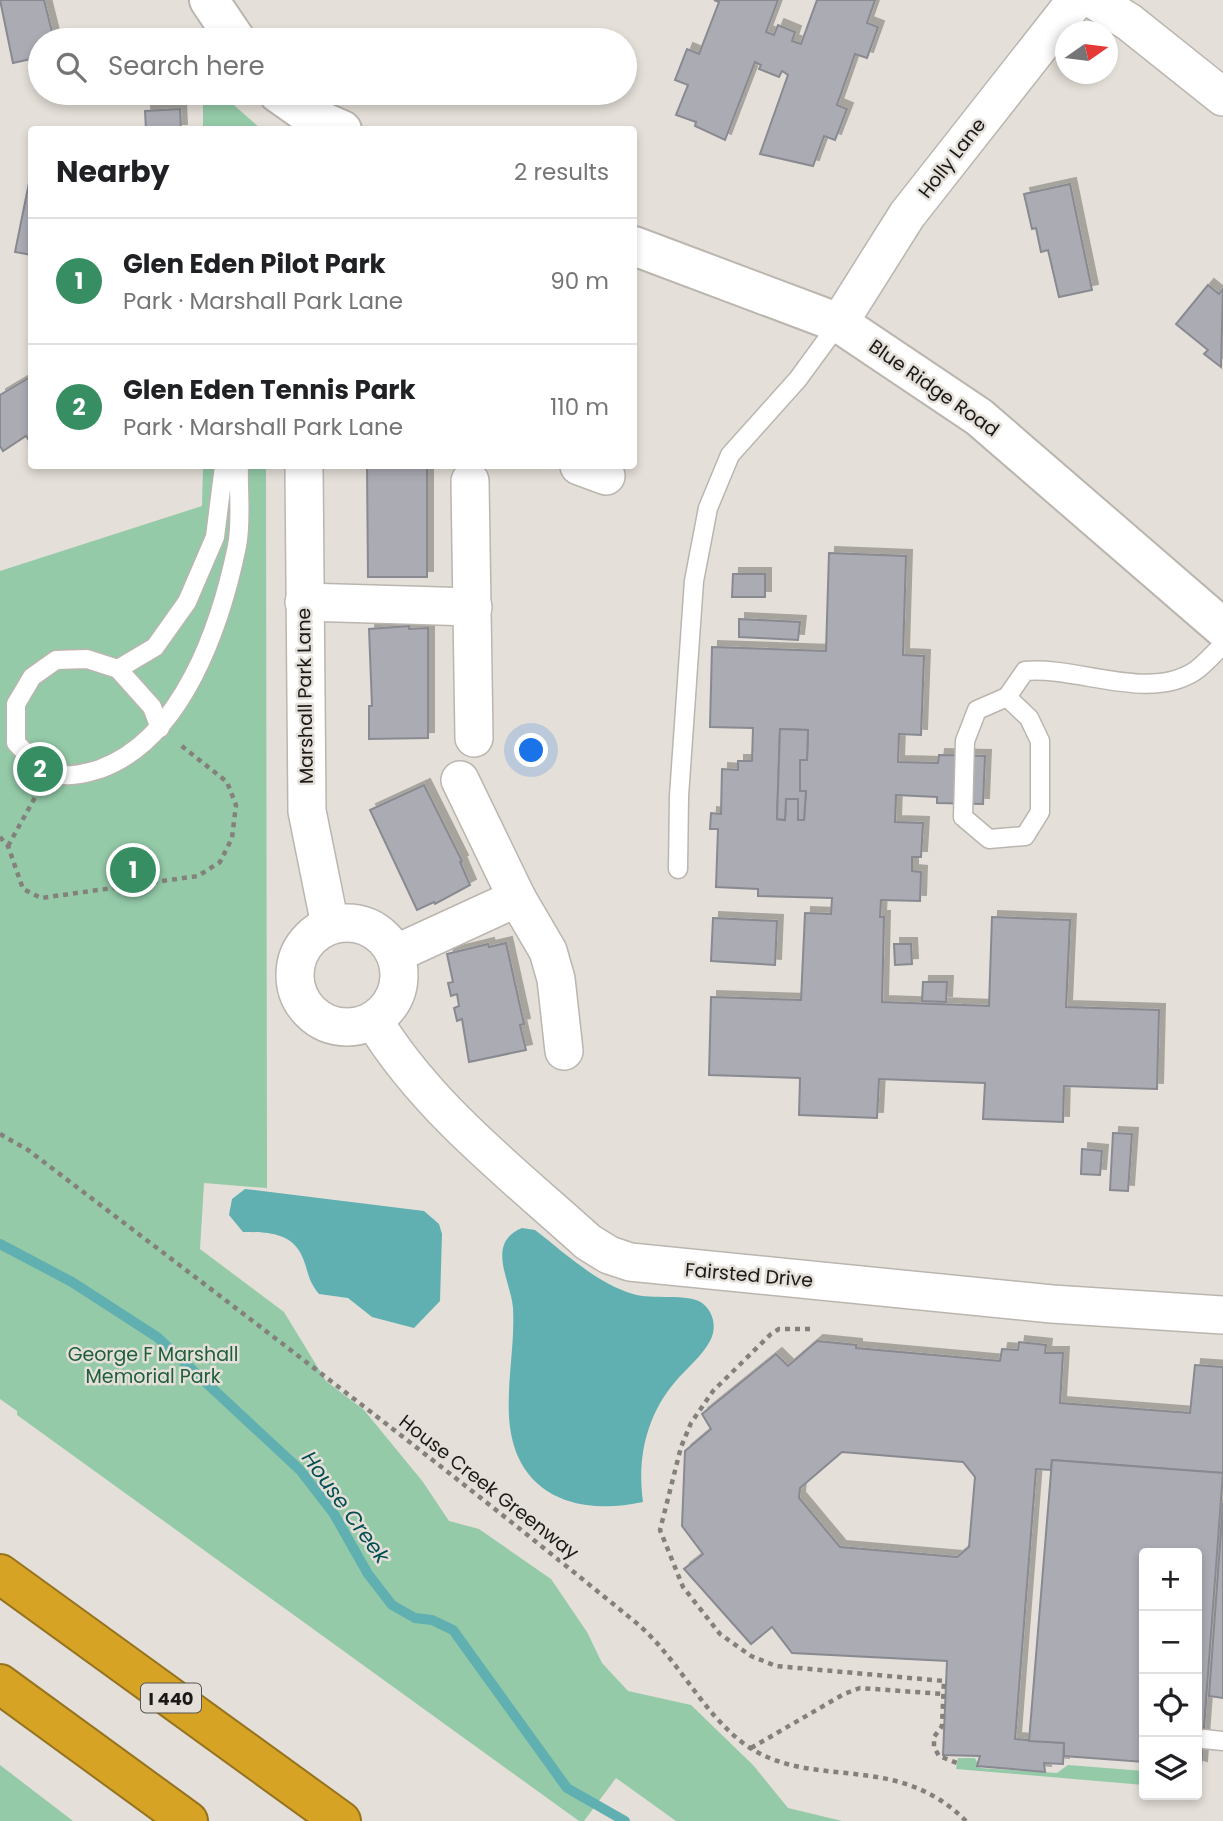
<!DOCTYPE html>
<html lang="en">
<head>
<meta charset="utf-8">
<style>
  :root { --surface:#fff; --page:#f2f2f2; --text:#202124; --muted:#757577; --line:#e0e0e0; --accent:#378e62 }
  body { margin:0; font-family:Poppins,sans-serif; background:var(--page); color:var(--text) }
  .controls { position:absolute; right:21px; bottom:21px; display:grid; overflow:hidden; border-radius:7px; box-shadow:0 4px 10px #0003 }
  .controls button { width:63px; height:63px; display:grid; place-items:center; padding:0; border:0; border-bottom:2px solid var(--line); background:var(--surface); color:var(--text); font:35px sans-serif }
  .compass { position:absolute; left:1055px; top:21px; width:63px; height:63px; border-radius:50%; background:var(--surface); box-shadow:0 4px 10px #0003; rotate:76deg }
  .you { position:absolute; left:532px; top:751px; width:24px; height:24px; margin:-18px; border:5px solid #fff; border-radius:50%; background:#1a73e8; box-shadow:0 0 0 10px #1a73e833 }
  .badge { display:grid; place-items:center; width:46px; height:46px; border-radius:50%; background:var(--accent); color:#fff; font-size:23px; font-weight:700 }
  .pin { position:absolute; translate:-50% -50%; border:4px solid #fff; box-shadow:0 2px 7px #0006 }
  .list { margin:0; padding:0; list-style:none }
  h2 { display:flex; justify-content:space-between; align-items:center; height:91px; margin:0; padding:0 28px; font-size:30px }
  h2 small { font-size:23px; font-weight:400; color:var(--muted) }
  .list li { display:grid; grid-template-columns:46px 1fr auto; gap:21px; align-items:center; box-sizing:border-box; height:126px; padding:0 28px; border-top:2px solid var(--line) }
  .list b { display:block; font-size:26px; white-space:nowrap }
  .list p { margin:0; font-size:23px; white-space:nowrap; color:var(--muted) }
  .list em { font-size:23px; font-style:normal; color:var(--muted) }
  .icon { flex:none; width:38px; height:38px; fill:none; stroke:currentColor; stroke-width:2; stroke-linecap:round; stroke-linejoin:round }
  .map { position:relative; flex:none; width:1223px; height:1821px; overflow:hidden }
  .search { position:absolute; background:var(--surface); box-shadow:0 4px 10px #0003; left:28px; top:28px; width:609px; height:77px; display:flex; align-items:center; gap:18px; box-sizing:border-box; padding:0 24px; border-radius:38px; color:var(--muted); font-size:26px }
  .panel { position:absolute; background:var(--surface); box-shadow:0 4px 10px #0003; left:28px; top:126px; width:609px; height:343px; border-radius:7px }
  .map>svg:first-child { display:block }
  .green { fill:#94caa8 }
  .water { fill:#60afb1 }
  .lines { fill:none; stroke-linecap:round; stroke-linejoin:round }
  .stream { stroke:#60afb1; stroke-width:10 }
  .building { fill:#aaabb3; stroke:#898a91; stroke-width:2; fill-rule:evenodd; filter:url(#shadow) }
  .lane-casing { stroke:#bbb5af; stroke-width:21 }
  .street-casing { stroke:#bbb5af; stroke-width:40 }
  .secondary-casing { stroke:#bbb5af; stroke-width:42 }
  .highway-casing { stroke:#95731f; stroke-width:42 }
  .path { stroke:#84817c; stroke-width:4.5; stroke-dasharray:5 5; stroke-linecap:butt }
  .lane { stroke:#fff; stroke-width:18 }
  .street { stroke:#fff; stroke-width:37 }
  .secondary { stroke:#fff; stroke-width:38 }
  .highway { stroke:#d6a324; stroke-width:38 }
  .labels { text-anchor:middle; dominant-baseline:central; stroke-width:5; stroke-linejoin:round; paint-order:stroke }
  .shield { fill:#e4dfd8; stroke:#575451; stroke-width:2 }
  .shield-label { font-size:18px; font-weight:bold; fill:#1b1917 }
  .street-label { font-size:19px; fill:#1b1917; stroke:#e4dfd8 }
  .park-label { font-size:19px; fill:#1d5e3c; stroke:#e4dfd8 }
  .water-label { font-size:21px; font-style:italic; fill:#024e50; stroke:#e4dfd8 }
</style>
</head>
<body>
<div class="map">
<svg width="1223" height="1821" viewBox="0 0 1223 1821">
  <defs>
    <filter id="shadow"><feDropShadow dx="6" dy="-6" stdDeviation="0" flood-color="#0004"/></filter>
  </defs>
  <rect width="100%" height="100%" fill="#e4dfd8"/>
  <g class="green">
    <path d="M203,93H220L261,129H203Z"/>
    <path d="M203,466H266L267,1188L204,1183L200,1249L284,1312L326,1381L364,1410L423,1482L449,1521L479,1529L551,1579L587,1632L602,1663L628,1691L691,1705L753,1765L788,1808L842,1821H676L616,1778L584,1821H579L17,1415V1411L0,1399V571L202,506Z"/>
    <path d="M958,1758H975L980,1768L1057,1773L1068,1765L1144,1771V1785L956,1769Z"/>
    <path d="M0,1765L73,1821H0Z"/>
  </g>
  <g class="water">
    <path d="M245,1189L424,1211L439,1224L442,1234L440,1301L414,1328L372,1317L348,1298L319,1294C306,1278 309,1270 301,1254C290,1232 264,1232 243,1232L229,1215L232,1199Z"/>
    <path d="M522,1228L535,1230C565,1253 596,1283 633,1294C651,1300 689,1293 702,1303C714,1312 717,1328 710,1341C702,1356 686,1369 675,1382C646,1416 637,1459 643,1502C575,1517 513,1494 509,1416C507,1380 515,1344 513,1308C511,1281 485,1243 522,1228Z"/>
  </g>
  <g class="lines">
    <path class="stream" d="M0,1244L72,1282L157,1337L300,1470L334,1514L368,1574L392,1605L415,1618L432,1620L453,1630L567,1788L625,1821"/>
  </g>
  <g class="building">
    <path d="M0,0H44L54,40H40V57L13,63Z"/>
    <path d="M714,0H778L766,32L774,35L778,25L795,32L792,41L801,44L817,0H875L867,23L878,27L867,58L855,54L837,105L847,109L835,140L824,136L813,166L760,154L788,75L782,71L779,77L759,69L761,65L755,62L725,140L695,126L696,122L676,115L688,85L675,80L687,49L699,54L719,2Z"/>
    <path d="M180,109L181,130H146L145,111Z"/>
    <path d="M32,168V255L15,252Z"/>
    <path d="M1070,184L1092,290L1059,297L1048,250L1041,252L1036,228L1032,229L1024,194Z"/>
    <path d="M1208,285L1219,294L1223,289L1221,367L1204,354L1208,350L1176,324Z"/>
    <path d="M32,376V445L26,436L3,451L0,446V395Z"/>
    <path d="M386,466L427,467V577H368L367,467Z"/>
    <path d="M829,553L906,556L903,655L924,656L921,735L899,734L898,762L938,763L939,755L985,756L983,804L937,803V797L896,795L895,822L923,823L921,857H912V871L921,872L920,901L881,900L880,917H884L882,1002L989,1006L992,917L1070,920L1066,1007L1159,1010L1157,1089L1064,1086L1063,1122L983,1119L985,1083L879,1079L877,1118L799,1115L800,1078L709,1075L711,997L801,1000L805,913L831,914L832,898L758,896V889L716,887L718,829H710L711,813L721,814L722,769L738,770V761H752L753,728L710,727L712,647L826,651ZM780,729L808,730L807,760H800V791H806L804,820H798V799H786L785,820L777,819Z"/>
    <path d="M733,574H765V597H732Z"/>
    <path d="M739,619L800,622L798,640L739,637Z"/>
    <path d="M409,626V629L428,628V738L369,739V706H372L369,629Z"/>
    <path d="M780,729L808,730L807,760H800V791H806L804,820H798V799H786L785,820L777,819Z"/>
    <path d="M424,785L462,861L460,862L470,885L435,904L434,902L417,910L370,810Z"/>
    <path d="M713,918L777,921L775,965L711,961Z"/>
    <path d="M506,943L524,1024L520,1025L526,1050L469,1062L462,1019L457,1021L454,1008L459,1006L457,994L451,996L448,983L453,982L447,954L488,944L489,947Z"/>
    <path d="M894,944H911L912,964L895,965Z"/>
    <path d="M923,982H947L946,1002L922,1001Z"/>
    <path d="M1113,1133L1132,1134L1128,1191L1110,1190Z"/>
    <path d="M1082,1149L1102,1151L1100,1175L1081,1174Z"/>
    <path d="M817,1341L856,1345V1348L1000,1361L1002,1349L1018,1350L1019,1342L1046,1345L1045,1353H1063L1060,1403L1190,1413L1195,1365L1223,1367V1473L1052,1460L1051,1470L1036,1469L1015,1739L1064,1743L1063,1764L1044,1763L1045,1772L977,1766L980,1756L943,1755L947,1661L792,1653L772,1627L751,1644L684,1569L703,1554L682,1526L685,1451L711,1429L702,1414L776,1354L788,1366ZM842,1452L963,1462L975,1477L969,1547L957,1557L840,1547L799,1498L800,1488Z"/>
    <path d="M1052,1460L1223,1473L1201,1767L1197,1766V1553H1144V1762L1064,1756V1743L1029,1741Z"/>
    <path d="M1223,1503V1698L1209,1696Z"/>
  </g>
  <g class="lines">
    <g class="lane-casing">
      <g id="lane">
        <path d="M224,466L215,537L187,602L155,647L118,669L87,659L56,660L32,677L16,704V743C25,752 37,766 48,771C64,779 84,774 100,769C183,739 221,624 237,546C242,521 238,491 239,466"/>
        <path d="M118,669L152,707L160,728"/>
        <path d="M1007,697L1029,718L1040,741V812L1025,836L989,839L963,817L965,741L977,710L1007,697L1025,671C1078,666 1148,702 1195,671C1205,664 1214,653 1223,645"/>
        <path d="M678,869L679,796L694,581L708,508L730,455L798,379L839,323"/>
        <path d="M1204,1739L1223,1741"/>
      </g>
    </g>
    <g class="street-casing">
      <g id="street">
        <path d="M1094,0L1129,22L1223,97"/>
        <path d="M839,323L907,215L1076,0"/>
        <path d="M304,466L307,811L330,925"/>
        <path d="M579,466L606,476"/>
        <path d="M470,481L474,738"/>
        <path d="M304,602L473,607"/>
        <path d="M460,780L517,898L548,951L556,979L564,1051"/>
        <circle cx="347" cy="975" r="52"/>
        <path d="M395,954L517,898"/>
        <path d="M374,1021C428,1109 513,1174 588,1242L609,1255L630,1262L1052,1304L1223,1315"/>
      </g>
    </g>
    <g class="secondary-casing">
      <g id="secondary">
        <path d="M209,0L236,40"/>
        <path d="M278,93L312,117L342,130"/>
        <path d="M634,246L839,323L979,417L1223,628"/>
      </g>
    </g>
    <g class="highway-casing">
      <g id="highway">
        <path d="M0,1574L341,1821"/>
        <path d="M0,1684L188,1821"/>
      </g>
    </g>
    <g class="path">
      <path d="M0,837L8,846L23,889L41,898L198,876L220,862L232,838L236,805L227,782L178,743"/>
      <path d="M8,846L38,792"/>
      <path d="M0,1134L28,1150C232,1305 436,1459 634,1621C677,1656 699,1709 743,1743C810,1793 894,1749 966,1821"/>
      <path d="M810,1329H779L771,1334L713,1391L691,1423L681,1447L660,1530L683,1587L720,1634L751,1656L776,1666L944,1681L942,1726L934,1737V1747L939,1756L957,1763"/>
      <path d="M751,1748L844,1694L860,1688L943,1694"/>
    </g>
    <use href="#lane" class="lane"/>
    <use href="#street" class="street"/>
    <use href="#secondary" class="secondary"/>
    <use href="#highway" class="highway"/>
  </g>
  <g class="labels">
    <rect class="shield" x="141" y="1683.5" width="60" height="29" rx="5"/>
    <g class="shield-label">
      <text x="171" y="1698">I 440</text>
    </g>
    <g class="street-label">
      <text transform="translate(952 158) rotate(-52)">Holly Lane</text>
      <text transform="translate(934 388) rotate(35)">Blue Ridge Road</text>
      <text transform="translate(305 696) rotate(-91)">Marshall Park Lane</text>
      <text transform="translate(749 1275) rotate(5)">Fairsted Drive</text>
      <text transform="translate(489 1487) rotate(38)">House Creek Greenway</text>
    </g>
    <g class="park-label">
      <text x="153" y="1354">George F Marshall<tspan x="153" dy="22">Memorial Park</tspan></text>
    </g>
    <g class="water-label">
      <text transform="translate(346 1507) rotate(54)">House Creek</text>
    </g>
  </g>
</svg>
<div class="controls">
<button>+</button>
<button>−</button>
<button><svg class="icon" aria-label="locate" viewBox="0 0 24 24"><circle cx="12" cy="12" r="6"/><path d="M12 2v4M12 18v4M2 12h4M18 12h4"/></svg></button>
<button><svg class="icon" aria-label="layers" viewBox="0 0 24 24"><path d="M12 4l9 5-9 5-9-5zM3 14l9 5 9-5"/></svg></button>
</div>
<svg class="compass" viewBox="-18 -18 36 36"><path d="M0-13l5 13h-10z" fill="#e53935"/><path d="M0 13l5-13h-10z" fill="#757577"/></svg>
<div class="you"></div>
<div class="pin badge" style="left:133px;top:870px">1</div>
<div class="pin badge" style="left:40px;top:769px">2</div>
<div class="search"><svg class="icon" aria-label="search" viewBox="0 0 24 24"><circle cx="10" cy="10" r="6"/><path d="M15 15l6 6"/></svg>Search here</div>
<section class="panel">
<h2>Nearby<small>2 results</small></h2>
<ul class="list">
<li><span class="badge">1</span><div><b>Glen Eden Pilot Park</b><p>Park · Marshall Park Lane</p></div><em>90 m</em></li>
<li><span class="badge">2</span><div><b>Glen Eden Tennis Park</b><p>Park · Marshall Park Lane</p></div><em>110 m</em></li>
</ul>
</section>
</div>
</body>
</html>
